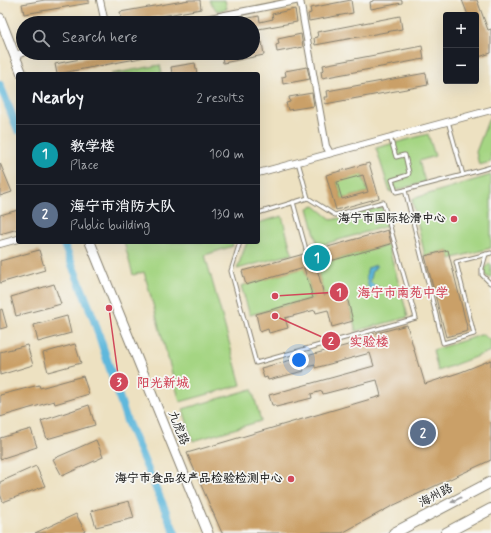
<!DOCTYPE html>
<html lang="en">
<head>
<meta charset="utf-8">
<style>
  :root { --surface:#171b24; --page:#242831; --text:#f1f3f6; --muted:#9ea1a6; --line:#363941; --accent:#7c3aed }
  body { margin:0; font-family:Mynerve,"LXGW WenKai TC",sans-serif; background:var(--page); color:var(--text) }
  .controls { position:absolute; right:12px; top:12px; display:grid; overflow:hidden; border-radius:4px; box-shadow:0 4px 16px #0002 }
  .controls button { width:36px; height:36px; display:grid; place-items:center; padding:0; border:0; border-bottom:1px solid var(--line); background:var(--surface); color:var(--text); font:20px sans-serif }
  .you { position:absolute; left:299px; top:360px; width:14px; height:14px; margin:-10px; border:3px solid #fff; border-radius:50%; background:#1a73e8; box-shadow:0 0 0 6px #1a73e833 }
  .badge { display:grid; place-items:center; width:26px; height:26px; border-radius:50%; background:var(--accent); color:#fff; font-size:13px; font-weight:700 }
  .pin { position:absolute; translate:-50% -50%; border:2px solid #fff; box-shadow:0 1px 4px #0006 }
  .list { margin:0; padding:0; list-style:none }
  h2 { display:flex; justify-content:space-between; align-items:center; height:52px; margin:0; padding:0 16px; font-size:17px }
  h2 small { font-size:13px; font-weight:400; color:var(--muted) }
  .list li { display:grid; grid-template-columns:26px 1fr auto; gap:12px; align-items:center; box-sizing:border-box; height:60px; padding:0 16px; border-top:1px solid var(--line) }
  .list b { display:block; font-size:15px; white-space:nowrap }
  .list p { margin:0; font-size:13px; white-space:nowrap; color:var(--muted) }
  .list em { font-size:13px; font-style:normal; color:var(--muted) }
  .icon { flex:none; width:22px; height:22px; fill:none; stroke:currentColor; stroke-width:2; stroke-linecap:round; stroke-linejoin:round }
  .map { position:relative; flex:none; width:491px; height:533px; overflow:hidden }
  .search { position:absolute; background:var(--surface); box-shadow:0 4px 16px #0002; left:16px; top:16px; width:244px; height:44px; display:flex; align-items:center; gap:10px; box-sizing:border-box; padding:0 14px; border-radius:22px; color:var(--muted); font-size:15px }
  .panel { position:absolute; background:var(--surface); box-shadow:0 4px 16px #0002; left:16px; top:72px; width:244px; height:172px; border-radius:4px }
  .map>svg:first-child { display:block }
  .green { fill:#a5d583; stroke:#607850 }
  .water { fill:#5fb8dc; stroke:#3e6a7c }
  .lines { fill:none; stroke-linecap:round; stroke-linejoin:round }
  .canal { stroke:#5fb8dc; stroke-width:8 }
  .building { fill:#caa067; fill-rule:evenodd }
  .lane-casing { stroke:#847e6e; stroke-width:5 }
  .street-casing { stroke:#847e6e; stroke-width:8 }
  .secondary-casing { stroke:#847e6e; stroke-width:11 }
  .primary-casing { stroke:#847e6e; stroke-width:12 }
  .lane { stroke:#fff; stroke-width:3 }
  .street { stroke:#fff; stroke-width:6 }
  .secondary { stroke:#fff; stroke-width:9 }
  .primary { stroke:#fff; stroke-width:10 }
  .oneway { fill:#999 }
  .poi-dot { fill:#d1495b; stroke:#f6f6f2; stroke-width:1.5 }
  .labels { text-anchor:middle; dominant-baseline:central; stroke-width:3.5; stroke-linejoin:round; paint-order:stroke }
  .poi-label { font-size:12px; font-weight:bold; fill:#1c1c1c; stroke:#f6f6f2; text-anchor:end }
  .street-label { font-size:12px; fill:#1c1c1c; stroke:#f6f6f2 }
  .leader { fill:none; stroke:#d1495b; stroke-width:1.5 }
  .callout-dot { fill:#d1495b; stroke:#f6f6f2; stroke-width:1.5 }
  .mark-label { font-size:12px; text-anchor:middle; font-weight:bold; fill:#fff }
  .callout-label { font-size:13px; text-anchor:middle; font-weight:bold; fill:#d1495b; stroke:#f6f6f2; stroke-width:3.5; stroke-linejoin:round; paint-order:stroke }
</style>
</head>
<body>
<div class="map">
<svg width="491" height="533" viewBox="0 0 491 533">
  <rect width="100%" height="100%" fill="#f6f6f2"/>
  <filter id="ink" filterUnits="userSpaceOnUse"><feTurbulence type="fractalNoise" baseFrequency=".025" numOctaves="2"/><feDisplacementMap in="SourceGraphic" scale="8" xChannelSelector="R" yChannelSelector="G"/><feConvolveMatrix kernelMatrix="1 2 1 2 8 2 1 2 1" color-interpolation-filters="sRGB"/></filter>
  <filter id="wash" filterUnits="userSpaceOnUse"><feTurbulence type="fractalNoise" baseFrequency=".012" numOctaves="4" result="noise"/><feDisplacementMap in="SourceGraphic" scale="16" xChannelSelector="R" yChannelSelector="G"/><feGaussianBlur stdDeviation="0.9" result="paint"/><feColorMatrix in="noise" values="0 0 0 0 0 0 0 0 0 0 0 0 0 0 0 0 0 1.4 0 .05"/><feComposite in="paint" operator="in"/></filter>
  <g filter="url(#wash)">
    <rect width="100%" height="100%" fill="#ede1c1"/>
    <g class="green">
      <path d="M210,0H225L227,9L217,11L211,3Z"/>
      <path d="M160,65L162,74H111Z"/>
      <path d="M491,117V162L479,165L476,152L489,118Z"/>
      <path d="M428,134L435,156L419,161L425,182L390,192L376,148Z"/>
      <path d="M362,174L368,192L342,199L337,181Z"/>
      <path d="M491,175V248L450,259L448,250L425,256L412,199Z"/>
      <path d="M315,206L332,220L382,207L387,226L318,246L308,208Z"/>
      <path d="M282,216L292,254L237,269L247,242H258V223Z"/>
      <path d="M124,242H232L233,246L205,255L241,385L180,402L144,272L133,275Z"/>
      <path d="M388,245L408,317L356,331L345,289L324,295L316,265Z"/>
      <path d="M489,264H491V278L486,276C483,271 485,267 489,264Z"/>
      <path d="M304,268L313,298L250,315L241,286Z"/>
      <path d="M480,335H484L487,338L491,340V351L438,371L433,350L475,337Z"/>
      <path d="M252,389L261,421L193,441L183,409Z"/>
    </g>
    <path class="water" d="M376,265L377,267L374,268V270L371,272L372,275L370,281C373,286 378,286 382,290V292C379,294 377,296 374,295L373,292L370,291C367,283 365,276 368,268Z"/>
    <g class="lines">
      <g class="canal">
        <path d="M0,85L18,130"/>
        <path d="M63,242L93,317L127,421L175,533"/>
      </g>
    </g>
    <g id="blocks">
      <g class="building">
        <path d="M45,0H89V3L24,14L22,4Z"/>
        <path d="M189,0H200L201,9L122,23L120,12Z"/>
        <path d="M351,0L353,13L309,21L308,14L311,13L310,8Z"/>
        <path d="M373,0H402V3L371,9L370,2L373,1Z"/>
        <path d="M462,0H477L488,30L491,29V53L476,58V15H468Z"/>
        <path d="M295,9L297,22L253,30V23H238V20L259,16L260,22L273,19L272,14Z"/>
        <path d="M400,16L402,29L315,45L314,38L318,37L317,32Z"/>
        <path d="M301,34L303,47L277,52L276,45L279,44L278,39Z"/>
        <path d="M262,42L264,55L223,63L222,56L225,55V53H253V50L255,49L254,44Z"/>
        <path d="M422,46L424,59L322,78L321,71L324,70L323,65Z"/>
        <path d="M110,53H150L151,56L57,74L55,64Z"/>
        <path d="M195,63L197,74H172L171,67Z"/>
        <path d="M307,67L310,79L283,84L282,77L286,76L285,71Z"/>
        <path d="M426,73L428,85L325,104L324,97H328L327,91Z"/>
        <path d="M312,93L314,106L288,110L286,103L290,102L289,97Z"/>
        <path d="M0,163L12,192L0,196Z"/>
        <path d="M369,163L379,198L336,210L326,175ZM363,175L368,192L342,199L337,182Z"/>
        <path d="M18,210V229L0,234V215Z"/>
        <path d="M388,230L391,244L316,265L324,295L345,289L353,321L332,327L328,310L316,313L315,310L285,318L288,328L269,333L268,329L260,332L256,314L313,298L304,268L246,285L242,271L304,254L305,255L307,256L309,255L310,252Z"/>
        <path d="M39,250L45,270L0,283V261Z"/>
        <path d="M448,250L468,331L446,337L425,256Z"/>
        <path d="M54,284L61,304L16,316L11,297Z"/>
        <path d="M2,309L7,327L0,329V310Z"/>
        <path d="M67,316L71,333L38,342L34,325Z"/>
        <path d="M407,325L419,367H420L425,384L461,372L491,360V460L392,506L342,533H222L187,453L381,396L377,380L323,394L322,391L311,394L312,398L276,407L275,405H272L269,395L374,366L370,353L315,368V365L303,368L304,371L268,380L267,377L264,378L261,368L367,340L366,336Z"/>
        <path d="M75,344L81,363L48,372L43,353Z"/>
        <path d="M27,345L33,365L0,375V352Z"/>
        <path d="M83,376L89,394L55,404L54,401L0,417V395L39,385L40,388Z"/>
        <path d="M89,405L95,425L47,439L41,421Z"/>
        <path d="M31,429L37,447L0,459V438Z"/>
        <path d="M96,440L103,457L62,476L53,459Z"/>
        <path d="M36,466L45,486L3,502L0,494V482Z"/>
        <path d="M129,501L134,518L96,527L91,511Z"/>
        <path d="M76,514L85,531L82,533H35Z"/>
      </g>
    </g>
  </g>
  <g filter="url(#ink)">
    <use href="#blocks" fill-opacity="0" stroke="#847e6e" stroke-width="1"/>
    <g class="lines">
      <g class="lane-casing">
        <g id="lane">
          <path d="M390,137L396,157L404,155H405L409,173L408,175L392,180L396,192L405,190L443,343L474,334L456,262L491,253"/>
          <path d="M463,175L491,167"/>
          <path d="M405,190L463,175L448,121"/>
          <path d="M293,202L307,253"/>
          <path d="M258,213L308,198"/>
          <path d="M240,242L231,271L256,363L416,318L383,202L335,215L308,198L298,162"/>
          <path d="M486,254L482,268V275L490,283H491"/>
        </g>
      </g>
      <g class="street-casing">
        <g id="street">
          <path d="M100,0L105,23"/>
          <path d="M300,0L326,146L330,153"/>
          <path d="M185,23L300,0"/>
          <path d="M15,55L23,53"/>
          <path d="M258,173L491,110"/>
          <path d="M0,244L18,239"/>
        </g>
      </g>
      <g class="secondary-casing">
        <g id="secondary">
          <path d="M0,18L22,74"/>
          <path d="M90,242L208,533"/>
        </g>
      </g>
      <g class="primary-casing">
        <g id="primary">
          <path d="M394,533L491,482"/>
          <path d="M446,533L491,509"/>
        </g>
      </g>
      <use href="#lane" class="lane"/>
      <use href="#street" class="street"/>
      <use href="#secondary" class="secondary"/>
      <use href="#primary" class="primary"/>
    </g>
    <defs><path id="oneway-solid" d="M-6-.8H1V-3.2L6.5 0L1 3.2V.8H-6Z"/></defs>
    <use class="oneway" href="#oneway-solid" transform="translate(456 500) rotate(152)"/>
  </g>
  <g class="poi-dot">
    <circle cx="454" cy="219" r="4"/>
    <circle cx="291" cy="479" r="4"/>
  </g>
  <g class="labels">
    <g class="poi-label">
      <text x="446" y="219">海宁市国际轮滑中心</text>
      <text x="283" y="479">海宁市食品农产品检验检测中心</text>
    </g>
    <g class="street-label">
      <text transform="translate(178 428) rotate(68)">九虎路</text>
      <text transform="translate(436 496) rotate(-28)">海州路</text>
    </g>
  </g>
  <path class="leader" d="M275 296L339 292M275 316L331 341M109 308L119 382"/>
  <g class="callout-dot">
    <circle cx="275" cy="296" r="4"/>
    <circle cx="275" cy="316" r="4"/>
    <circle cx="109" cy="308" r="4"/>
    <circle cx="339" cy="292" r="10"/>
    <circle cx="331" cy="341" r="10"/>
    <circle cx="119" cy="382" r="10"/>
  </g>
  <g class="mark-label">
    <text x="339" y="296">1</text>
    <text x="331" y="345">2</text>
    <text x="119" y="386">3</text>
  </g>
  <g class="callout-label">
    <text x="403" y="297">海宁市南苑中学</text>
    <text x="369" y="346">实验楼</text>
    <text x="163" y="387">阳光新城</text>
  </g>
</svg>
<div class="controls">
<button>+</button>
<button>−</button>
</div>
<div class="you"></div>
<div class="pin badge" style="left:317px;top:258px;background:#0f9aa8">1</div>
<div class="pin badge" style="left:423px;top:433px;background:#5c6f8a">2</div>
<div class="search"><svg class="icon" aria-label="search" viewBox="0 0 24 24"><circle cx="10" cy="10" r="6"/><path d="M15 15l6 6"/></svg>Search here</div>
<section class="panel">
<h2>Nearby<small>2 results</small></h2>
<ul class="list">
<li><span class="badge" style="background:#0f9aa8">1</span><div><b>教学楼</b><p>Place</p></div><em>100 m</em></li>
<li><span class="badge" style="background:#5c6f8a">2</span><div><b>海宁市消防大队</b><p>Public building</p></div><em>130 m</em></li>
</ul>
</section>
</div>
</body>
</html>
